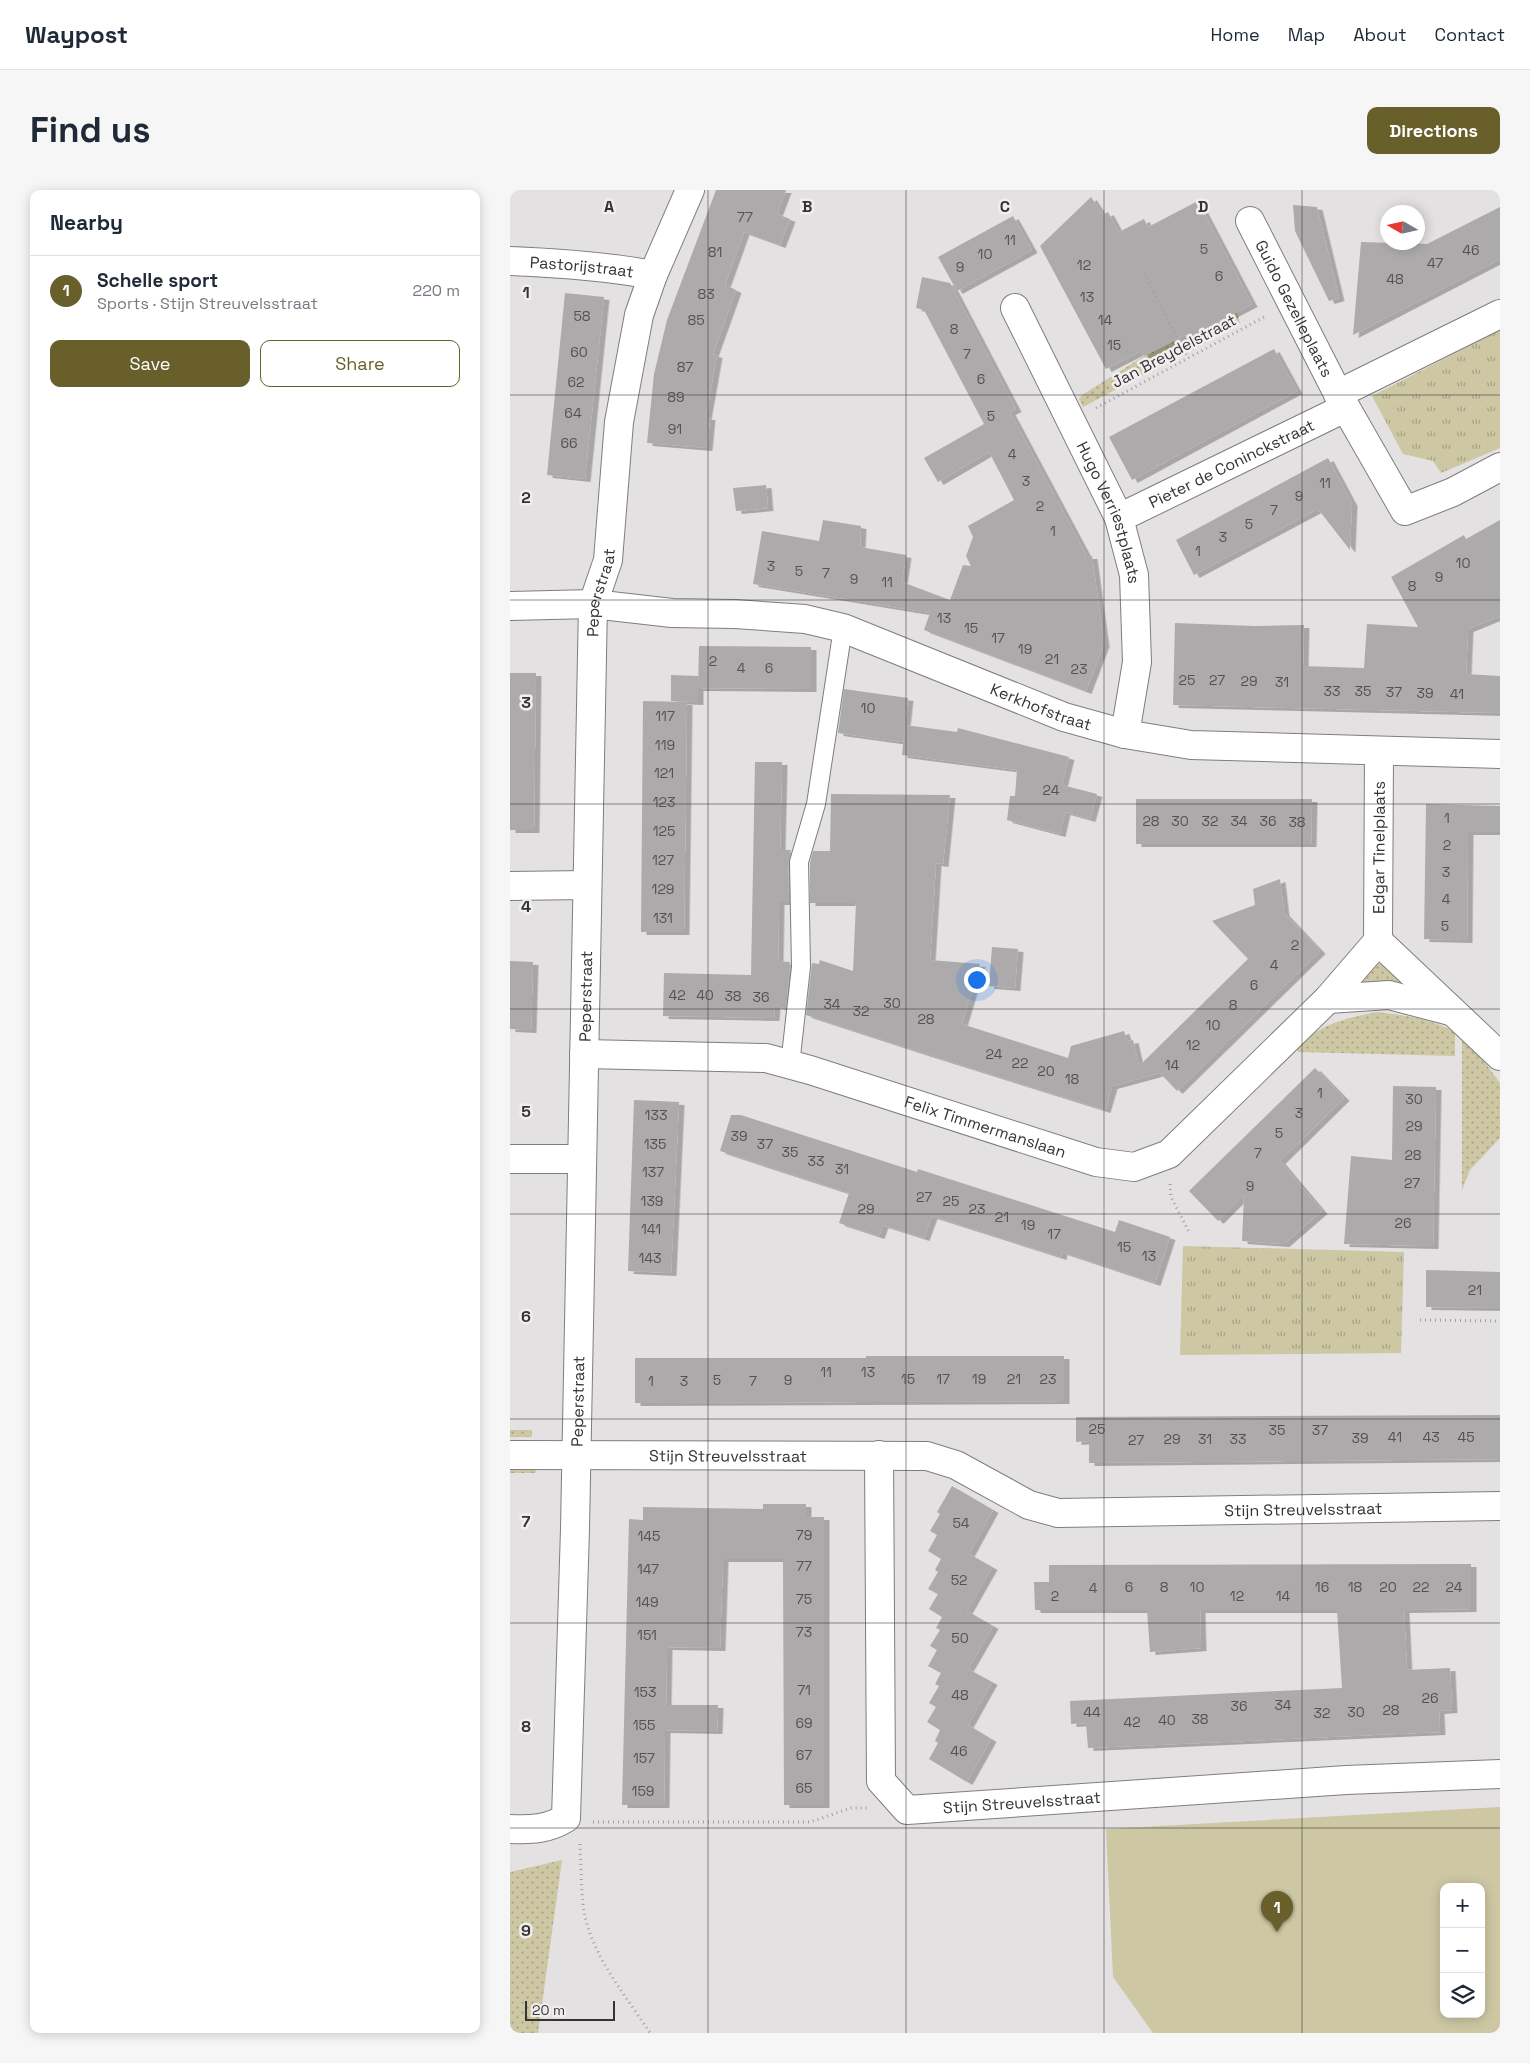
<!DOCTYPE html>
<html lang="en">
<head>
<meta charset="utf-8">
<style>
  :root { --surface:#fff; --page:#f6f6f7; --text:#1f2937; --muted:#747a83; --line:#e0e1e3; --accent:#685f2b }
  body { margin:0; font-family:"Space Grotesk",sans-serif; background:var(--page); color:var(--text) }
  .controls { position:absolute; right:15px; bottom:15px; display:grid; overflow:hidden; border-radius:10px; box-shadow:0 2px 12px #0003 }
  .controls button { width:45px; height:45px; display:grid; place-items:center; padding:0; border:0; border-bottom:1px solid var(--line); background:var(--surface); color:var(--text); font:25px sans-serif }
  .compass { position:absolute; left:870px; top:15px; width:45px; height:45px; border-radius:50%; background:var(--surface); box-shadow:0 2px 12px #0003; rotate:279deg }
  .scale { position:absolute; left:15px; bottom:12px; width:90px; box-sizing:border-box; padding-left:5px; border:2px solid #353435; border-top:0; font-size:14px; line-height:18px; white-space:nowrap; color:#353435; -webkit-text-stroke:4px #f1eef0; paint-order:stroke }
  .you { position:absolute; left:466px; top:789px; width:18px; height:18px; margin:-12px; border:4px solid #fff; border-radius:50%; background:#1a73e8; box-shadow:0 0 0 8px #1a73e833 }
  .badge { display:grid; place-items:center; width:32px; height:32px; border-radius:50%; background:var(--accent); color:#fff; font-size:16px; font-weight:700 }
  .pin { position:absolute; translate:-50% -41px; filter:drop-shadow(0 1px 2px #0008) }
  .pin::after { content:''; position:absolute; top:26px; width:18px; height:15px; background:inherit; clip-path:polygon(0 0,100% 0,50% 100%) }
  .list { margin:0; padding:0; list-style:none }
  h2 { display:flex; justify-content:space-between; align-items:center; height:65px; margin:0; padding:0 20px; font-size:21px }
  h2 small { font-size:16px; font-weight:400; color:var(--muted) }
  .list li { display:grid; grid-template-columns:32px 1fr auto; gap:15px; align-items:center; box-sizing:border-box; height:70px; padding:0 20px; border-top:1px solid var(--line) }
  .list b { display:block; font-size:19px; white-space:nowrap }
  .list p { margin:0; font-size:16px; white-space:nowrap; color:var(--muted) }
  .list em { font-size:16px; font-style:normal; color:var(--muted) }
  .actions { display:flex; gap:10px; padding:15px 20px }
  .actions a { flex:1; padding:11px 0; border:1px solid var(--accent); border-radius:10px; text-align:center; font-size:18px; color:var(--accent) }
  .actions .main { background:var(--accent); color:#fff }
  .icon { flex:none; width:28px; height:28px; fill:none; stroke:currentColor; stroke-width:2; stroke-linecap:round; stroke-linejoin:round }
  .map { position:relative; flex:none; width:990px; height:1843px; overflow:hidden; border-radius:10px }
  header { display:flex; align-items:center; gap:30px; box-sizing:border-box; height:70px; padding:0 25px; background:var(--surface); border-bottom:1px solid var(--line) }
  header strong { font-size:24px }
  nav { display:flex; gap:28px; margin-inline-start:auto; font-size:18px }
  .intro { display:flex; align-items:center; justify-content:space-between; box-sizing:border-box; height:120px; padding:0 30px }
  h1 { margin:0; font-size:35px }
  .button { padding:12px 22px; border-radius:10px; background:var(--accent); color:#fff; font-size:18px; font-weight:700 }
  main { display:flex; gap:30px; padding:0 30px }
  aside { flex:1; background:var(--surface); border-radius:10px; box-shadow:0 2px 12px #0003 }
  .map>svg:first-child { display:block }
  .grass { fill:url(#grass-dots) }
  .park { fill:url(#park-tufts) }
  .garden { fill:#cdc7a4; fill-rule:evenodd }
  .building { fill:#adaaac; filter:url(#shadow) }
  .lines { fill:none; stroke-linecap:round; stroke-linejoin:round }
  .lane-casing { stroke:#807d7f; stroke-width:20 }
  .street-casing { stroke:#807d7f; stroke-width:30 }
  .path { stroke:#a09ea0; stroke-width:3; stroke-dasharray:1 4; stroke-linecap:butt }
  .lane { stroke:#fff; stroke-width:18 }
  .street { stroke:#fff; stroke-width:28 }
  .grid { fill:none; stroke:#353435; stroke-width:1; stroke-opacity:0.55 }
  .labels { text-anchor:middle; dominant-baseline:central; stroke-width:5; stroke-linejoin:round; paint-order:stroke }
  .number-label { font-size:14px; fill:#535253 }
  .street-label { font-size:16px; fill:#353435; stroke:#f1eef0 }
  .grid-label { font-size:16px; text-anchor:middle; font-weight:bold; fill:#353435; stroke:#f1eef0; stroke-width:5; stroke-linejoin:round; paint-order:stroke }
</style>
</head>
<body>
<header>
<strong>Waypost</strong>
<nav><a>Home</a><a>Map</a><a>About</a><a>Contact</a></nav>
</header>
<div class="intro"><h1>Find us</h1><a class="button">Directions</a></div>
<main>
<aside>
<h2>Nearby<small></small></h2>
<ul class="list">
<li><span class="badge">1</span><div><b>Schelle sport</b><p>Sports · Stijn Streuvelsstraat</p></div><em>220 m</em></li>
</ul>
<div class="actions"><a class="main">Save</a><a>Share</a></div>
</aside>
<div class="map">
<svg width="990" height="1843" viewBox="0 0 990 1843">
  <defs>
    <pattern id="grass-dots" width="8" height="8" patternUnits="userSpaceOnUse" patternTransform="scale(1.25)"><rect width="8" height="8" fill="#cdc7a4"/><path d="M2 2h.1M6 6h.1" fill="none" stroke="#a7a286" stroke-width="1.8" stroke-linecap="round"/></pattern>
    <pattern id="park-tufts" width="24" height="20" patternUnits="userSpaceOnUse" patternTransform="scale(1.25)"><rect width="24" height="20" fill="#cdc7a4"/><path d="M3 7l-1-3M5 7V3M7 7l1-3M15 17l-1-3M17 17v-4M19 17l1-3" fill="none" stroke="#a7a286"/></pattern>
    <filter id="shadow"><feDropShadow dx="5.5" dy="3" stdDeviation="0" flood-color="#0004"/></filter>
  </defs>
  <rect width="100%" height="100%" fill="#e4e1e3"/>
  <g class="grass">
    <path d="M727,122L730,133L681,161L677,148L690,140L707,135Z"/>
    <path d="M665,150L672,164L573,217L569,209L572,205L634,166Z"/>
    <path d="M876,773L886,778L896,798L852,797L851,789L865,774Z"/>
    <path d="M867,822C895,825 921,829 945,842V866L788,862L786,857C813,833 833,829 867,822Z"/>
    <path d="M952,850L971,867L990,893V948L960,980L952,1000Z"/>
    <rect x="0" y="1240" width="22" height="7"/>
    <path d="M0,1274H25L26,1283H0Z"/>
    <path d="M52,1670L28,1843H0V1682Z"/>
  </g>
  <g class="park">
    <path d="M990,140V258L931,283L923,271L893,264L862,206Z"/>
    <path d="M673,1056L894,1062L891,1163L670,1165Z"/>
  </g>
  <path class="garden" d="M990,1617V1843H643L603,1787L596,1639ZM934,1697H971V1824H934Z"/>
  <g class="building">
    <path d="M206,0H276L267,24L280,29L270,55L234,42L215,95L226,100L203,164L207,165L196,227H200L197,258L137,253L144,184L157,130Z"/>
    <path d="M581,7L593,25L598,22L609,42L634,29L638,37L688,11L742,114L677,148L675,145L634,166L631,161L596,179L530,56Z"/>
    <path d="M783,15L807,17L829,108L819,111L785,41Z"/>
    <path d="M990,17V69L843,145L851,52L917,54Z"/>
    <path d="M503,26L522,60L447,101L428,67Z"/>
    <path d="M412,87L440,93L506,219L500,222L577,366H582L594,454L576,501L414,440L420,423L243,394L252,341L309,351L313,330L351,336L350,357L396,365L392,392L440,410L453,375L461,376L456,366L463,347L458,336L504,310L479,262L428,292L414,268L474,234L414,120L406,118Z"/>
    <path d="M55,103L94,107L75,289L37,285Z"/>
    <path d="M764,159L787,201L622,290L599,247Z"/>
    <path d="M818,268L842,313L840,360L808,319L684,385L666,350Z"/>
    <path d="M256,295L258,318L226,321L223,298Z"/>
    <path d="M990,330V426L958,439L956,484L990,486V523L663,515L665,433L744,436L794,435L793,476L854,478L857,434L908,437L881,387L954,345L956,349Z"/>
    <path d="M189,456L301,457V499L188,498Z"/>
    <path d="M0,483H26L24,640H0Z"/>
    <path d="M161,485L188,486V512L161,511Z"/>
    <path d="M334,499L398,508L393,552L328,543Z"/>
    <path d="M133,511L177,512L174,742H131Z"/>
    <path d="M395,535L447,542L448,538L559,567L552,595L587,604L580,629L555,622L550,644L497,630L500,606H505L507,580L392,565Z"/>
    <path d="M245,572H272L270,660H281L278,672L279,712H269L268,771L280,772L276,819L265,815L264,828L153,826L154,783L241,785Z"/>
    <path d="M321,604L440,605L433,674L426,673L420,770L470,774L452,834L558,868L561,856L614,841L617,851L623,850L629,876L738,769L702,731L745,715L743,699L770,689L774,723L810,761L667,901L650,883L602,896L595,920L413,863L296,825L302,773L309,774L310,770L343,781L346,713H300V673L303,661H320Z"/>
    <path d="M626,609H802L801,654H626Z"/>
    <path d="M916,614L990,616V642H958L957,750L914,749Z"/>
    <path d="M482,757L508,759L505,798L479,796Z"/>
    <path d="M0,771L23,772L21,840L0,839Z"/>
    <path d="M805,878L834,908L770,971L812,1021L774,1054L732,1051L734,1005L708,1031L679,1001Z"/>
    <path d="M883,896L926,897L923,1056L834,1054L841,966L882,970Z"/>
    <path d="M124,910L169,912L161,1083L118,1081Z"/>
    <path d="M221,925H231L407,982L408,979L605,1042L609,1030L660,1047L645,1093L552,1062L551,1067L422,1026L414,1048L373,1035L369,1046L329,1033L339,1003L210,961Z"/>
    <path d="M916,1080L990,1082V1118L916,1117Z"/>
    <path d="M356,1166H554V1211L125,1213V1168H356Z"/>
    <path d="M990,1225V1269L579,1273V1251L566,1252V1227Z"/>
    <path d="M442,1296L483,1320L459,1364L482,1377L457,1421L483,1436L458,1479L482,1492L458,1535L481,1549L457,1592L419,1569L428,1553L425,1551L430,1540L417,1532L426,1517L419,1513L429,1496L425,1494L431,1483L418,1476L427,1460L420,1456L430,1440L426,1438L432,1427L419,1419L428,1404L418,1399L428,1382L425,1380L431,1369L418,1361L427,1345L420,1341L430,1324L427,1322Z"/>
    <path d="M253,1314H296V1327H314V1615H274L273,1369H213L210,1458L157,1457L156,1515H208L207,1541L155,1540L154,1615H112L119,1329L133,1330V1317L253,1319Z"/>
    <path d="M961,1374V1419L894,1420L897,1480L940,1478L942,1520L929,1521L930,1542L578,1558L576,1533L561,1534L560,1511L832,1498L827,1420H690L691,1458L640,1462L637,1420H525L524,1392H539V1375Z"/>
  </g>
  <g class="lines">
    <g class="lane-casing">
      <path id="lane" d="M280,875L291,777L289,672L306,614L333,438"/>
    </g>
    <g class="street-casing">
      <g id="street">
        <path id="s1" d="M740,31L828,204"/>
        <path id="s2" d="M0,71C49,73 95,76 143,85"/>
        <path id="s3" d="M505,118L609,328L624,385L627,472L615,544"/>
        <path d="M990,124L828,204L895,321L943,302L990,277"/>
        <path id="s4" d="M609,328L835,218"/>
        <path id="s5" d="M0,416L83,414L162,423L225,424L295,429L333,438L554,527L615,544L681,555L990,564"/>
        <path d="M0,696L76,695"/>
        <path d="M868,751L990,866"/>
        <path d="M818,809L879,805L940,821"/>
        <path id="s6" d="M74,864L256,868L300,880L586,972L624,977L659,964L818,809L868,751L869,562"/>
        <path d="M0,969H71"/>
        <path id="s7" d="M0,1265L417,1266L446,1275L519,1315L548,1323L990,1316"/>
        <path id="s8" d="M369,1265L371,1591L397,1620L836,1590L990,1584"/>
        <path id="s9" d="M0,1639C21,1640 39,1639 56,1628L65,1339L83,414L98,370L109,232L129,125L143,85L180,0"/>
      </g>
    </g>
    <g class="path">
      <path d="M634,84L678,168"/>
      <path d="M586,218L756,126"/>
      <path d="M660,994L661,1007L679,1042"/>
      <path d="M910,1130L990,1131"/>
      <path d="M83,1632H300L341,1618H357"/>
      <path d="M70,1654C71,1674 71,1695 73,1715C79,1763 115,1804 140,1843"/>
    </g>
    <use href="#lane" class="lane"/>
    <use href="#street" class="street"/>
  </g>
  <path class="grid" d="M198,0V1843M396,0V1843M594,0V1843M792,0V1843M0,205H990M0,410H990M0,614H990M0,819H990M0,1024H990M0,1229H990M0,1433H990M0,1638H990"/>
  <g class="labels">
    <g class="number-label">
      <text x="235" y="27">77</text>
      <text x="500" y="50">11</text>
      <text x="694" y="59">5</text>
      <text x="961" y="60">46</text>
      <text x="205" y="62">81</text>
      <text x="475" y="64">10</text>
      <text x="925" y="73">47</text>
      <text x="574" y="75">12</text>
      <text x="450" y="77">9</text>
      <text x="709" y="86">6</text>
      <text x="885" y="89">48</text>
      <text x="196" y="104">83</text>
      <text x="577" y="107">13</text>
      <text x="72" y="126">58</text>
      <text x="186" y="130">85</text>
      <text x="595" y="130">14</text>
      <text x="444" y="139">8</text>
      <text x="604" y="155">15</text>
      <text x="69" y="162">60</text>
      <text x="457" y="164">7</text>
      <text x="175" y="177">87</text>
      <text x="471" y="189">6</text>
      <text x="66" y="192">62</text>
      <text x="166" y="207">89</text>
      <text x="63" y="223">64</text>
      <text x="481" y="226">5</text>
      <text x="165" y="239">91</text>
      <text x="59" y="253">66</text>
      <text x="502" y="264">4</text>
      <text x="516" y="291">3</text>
      <text x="815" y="293">11</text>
      <text x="789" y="306">9</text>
      <text x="530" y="316">2</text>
      <text x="764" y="320">7</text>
      <text x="739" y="334">5</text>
      <text x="543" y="341">1</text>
      <text x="713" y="347">3</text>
      <text x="688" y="361">1</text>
      <text x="953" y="373">10</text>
      <text x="261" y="376">3</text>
      <text x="289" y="381">5</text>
      <text x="316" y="383">7</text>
      <text x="929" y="387">9</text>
      <text x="344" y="389">9</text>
      <text x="377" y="392">11</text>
      <text x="902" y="396">8</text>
      <text x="434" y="428">13</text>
      <text x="461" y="438">15</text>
      <text x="488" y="448">17</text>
      <text x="515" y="459">19</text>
      <text x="542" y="469">21</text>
      <text x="203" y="471">2</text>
      <text x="231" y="478">4</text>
      <text x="259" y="478">6</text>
      <text x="569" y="479">23</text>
      <text x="677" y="490">25</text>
      <text x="707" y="490">27</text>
      <text x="739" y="491">29</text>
      <text x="772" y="492">31</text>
      <text x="822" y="501">33</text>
      <text x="853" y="501">35</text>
      <text x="884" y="502">37</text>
      <text x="915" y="503">39</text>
      <text x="947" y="504">41</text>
      <text x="358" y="518">10</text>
      <text x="155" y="526">117</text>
      <text x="155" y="555">119</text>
      <text x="154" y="583">121</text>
      <text x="541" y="600">24</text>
      <text x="154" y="612">123</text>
      <text x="937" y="628">1</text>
      <text x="641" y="631">28</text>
      <text x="670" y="631">30</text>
      <text x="700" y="631">32</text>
      <text x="729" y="631">34</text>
      <text x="758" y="631">36</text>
      <text x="787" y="632">38</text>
      <text x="154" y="641">125</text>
      <text x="937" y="655">2</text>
      <text x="153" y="670">127</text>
      <text x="936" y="682">3</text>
      <text x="153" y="699">129</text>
      <text x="936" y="709">4</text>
      <text x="153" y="728">131</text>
      <text x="935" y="736">5</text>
      <text x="785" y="755">2</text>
      <text x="764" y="775">4</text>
      <text x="744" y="795">6</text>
      <text x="167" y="805">42</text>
      <text x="195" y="805">40</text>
      <text x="223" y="806">38</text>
      <text x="251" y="807">36</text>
      <text x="382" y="813">30</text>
      <text x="322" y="814">34</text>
      <text x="723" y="815">8</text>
      <text x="351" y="821">32</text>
      <text x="416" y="829">28</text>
      <text x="703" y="835">10</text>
      <text x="683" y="855">12</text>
      <text x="484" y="864">24</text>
      <text x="510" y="873">22</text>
      <text x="662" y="875">14</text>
      <text x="536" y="881">20</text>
      <text x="562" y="889">18</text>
      <text x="810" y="903">1</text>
      <text x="904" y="909">30</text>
      <text x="789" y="923">3</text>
      <text x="146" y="925">133</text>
      <text x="904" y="936">29</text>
      <text x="769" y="943">5</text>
      <text x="229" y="946">39</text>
      <text x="145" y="954">135</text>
      <text x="255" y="954">37</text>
      <text x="280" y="962">35</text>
      <text x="748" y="963">7</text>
      <text x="903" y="965">28</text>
      <text x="306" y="971">33</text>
      <text x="332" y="979">31</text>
      <text x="143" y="982">137</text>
      <text x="902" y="993">27</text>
      <text x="740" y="996">9</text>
      <text x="414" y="1007">27</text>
      <text x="142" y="1011">139</text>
      <text x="441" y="1011">25</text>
      <text x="356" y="1019">29</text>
      <text x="467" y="1019">23</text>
      <text x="492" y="1027">21</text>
      <text x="893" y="1033">26</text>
      <text x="518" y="1035">19</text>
      <text x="141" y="1039">141</text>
      <text x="544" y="1044">17</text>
      <text x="614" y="1057">15</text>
      <text x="639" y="1066">13</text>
      <text x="140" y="1068">143</text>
      <text x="965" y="1100">21</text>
      <text x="316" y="1182">11</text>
      <text x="358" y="1182">13</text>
      <text x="398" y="1189">15</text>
      <text x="433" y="1189">17</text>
      <text x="469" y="1189">19</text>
      <text x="504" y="1189">21</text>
      <text x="538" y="1189">23</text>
      <text x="207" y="1190">5</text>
      <text x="278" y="1190">9</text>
      <text x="141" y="1191">1</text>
      <text x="174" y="1191">3</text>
      <text x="243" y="1191">7</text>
      <text x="587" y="1239">25</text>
      <text x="767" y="1240">35</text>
      <text x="810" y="1240">37</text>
      <text x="885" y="1247">41</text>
      <text x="921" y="1247">43</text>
      <text x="956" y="1247">45</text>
      <text x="850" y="1248">39</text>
      <text x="662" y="1249">29</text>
      <text x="695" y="1249">31</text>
      <text x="728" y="1249">33</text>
      <text x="626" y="1250">27</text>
      <text x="451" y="1333">54</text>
      <text x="294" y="1345">79</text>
      <text x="139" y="1346">145</text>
      <text x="294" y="1376">77</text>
      <text x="138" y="1379">147</text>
      <text x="449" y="1390">52</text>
      <text x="619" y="1397">6</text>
      <text x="654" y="1397">8</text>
      <text x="687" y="1397">10</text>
      <text x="812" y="1397">16</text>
      <text x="845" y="1397">18</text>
      <text x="878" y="1397">20</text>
      <text x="911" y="1397">22</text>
      <text x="944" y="1397">24</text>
      <text x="583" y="1398">4</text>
      <text x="545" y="1406">2</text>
      <text x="727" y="1406">12</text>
      <text x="773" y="1406">14</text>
      <text x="294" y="1409">75</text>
      <text x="137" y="1412">149</text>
      <text x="294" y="1442">73</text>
      <text x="137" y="1445">151</text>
      <text x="450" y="1448">50</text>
      <text x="294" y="1500">71</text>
      <text x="135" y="1502">153</text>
      <text x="450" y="1505">48</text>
      <text x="920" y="1508">26</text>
      <text x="773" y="1515">34</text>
      <text x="729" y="1516">36</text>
      <text x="881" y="1520">28</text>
      <text x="582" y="1522">44</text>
      <text x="846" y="1522">30</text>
      <text x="812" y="1523">32</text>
      <text x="690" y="1529">38</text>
      <text x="657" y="1530">40</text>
      <text x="622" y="1532">42</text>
      <text x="294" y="1533">69</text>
      <text x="134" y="1535">155</text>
      <text x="449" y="1561">46</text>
      <text x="294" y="1565">67</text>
      <text x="134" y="1568">157</text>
      <text x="294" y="1598">65</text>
      <text x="133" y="1601">159</text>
    </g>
    <g class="street-label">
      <text stroke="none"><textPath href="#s2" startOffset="72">Pastorijstraat</textPath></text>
      <text stroke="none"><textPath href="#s1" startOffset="98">Guido Gezelleplaats</textPath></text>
      <text transform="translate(664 161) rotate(-28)">Jan Breydelstraat</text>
      <text stroke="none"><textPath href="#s4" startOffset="125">Pieter de Coninckstraat</textPath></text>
      <text stroke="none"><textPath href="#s3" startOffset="226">Hugo Verriestplaats</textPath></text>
      <text stroke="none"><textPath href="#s9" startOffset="1285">Peperstraat</textPath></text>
      <text stroke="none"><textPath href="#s5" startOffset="548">Kerkhofstraat</textPath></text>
      <text stroke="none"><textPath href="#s6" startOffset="996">Edgar Tinelplaats</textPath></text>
      <text stroke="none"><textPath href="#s9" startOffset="880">Peperstraat</textPath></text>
      <text stroke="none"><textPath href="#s6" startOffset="412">Felix Timmermanslaan</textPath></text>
      <text stroke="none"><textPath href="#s9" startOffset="475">Peperstraat</textPath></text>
      <text stroke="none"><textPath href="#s7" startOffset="218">Stijn Streuvelsstraat</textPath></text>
      <text stroke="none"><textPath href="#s7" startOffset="806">Stijn Streuvelsstraat</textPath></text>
      <text stroke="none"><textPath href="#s8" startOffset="480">Stijn Streuvelsstraat</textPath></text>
    </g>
  </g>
  <g class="grid-label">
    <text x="99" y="22">A</text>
    <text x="297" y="22">B</text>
    <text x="495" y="22">C</text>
    <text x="693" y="22">D</text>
    <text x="16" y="108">1</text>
    <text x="16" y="313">2</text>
    <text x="16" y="518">3</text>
    <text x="16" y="722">4</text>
    <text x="16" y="927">5</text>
    <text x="16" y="1132">6</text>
    <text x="16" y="1337">7</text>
    <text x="16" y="1542">8</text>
    <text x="16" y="1746">9</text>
  </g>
</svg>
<div class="controls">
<button>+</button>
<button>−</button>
<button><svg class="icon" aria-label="layers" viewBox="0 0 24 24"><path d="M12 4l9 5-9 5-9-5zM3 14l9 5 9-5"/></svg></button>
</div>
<svg class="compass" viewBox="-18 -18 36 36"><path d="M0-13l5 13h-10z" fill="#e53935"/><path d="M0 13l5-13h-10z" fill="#747a83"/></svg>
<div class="scale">20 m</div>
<div class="you"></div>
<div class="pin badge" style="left:767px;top:1742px">1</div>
</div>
</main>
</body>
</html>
